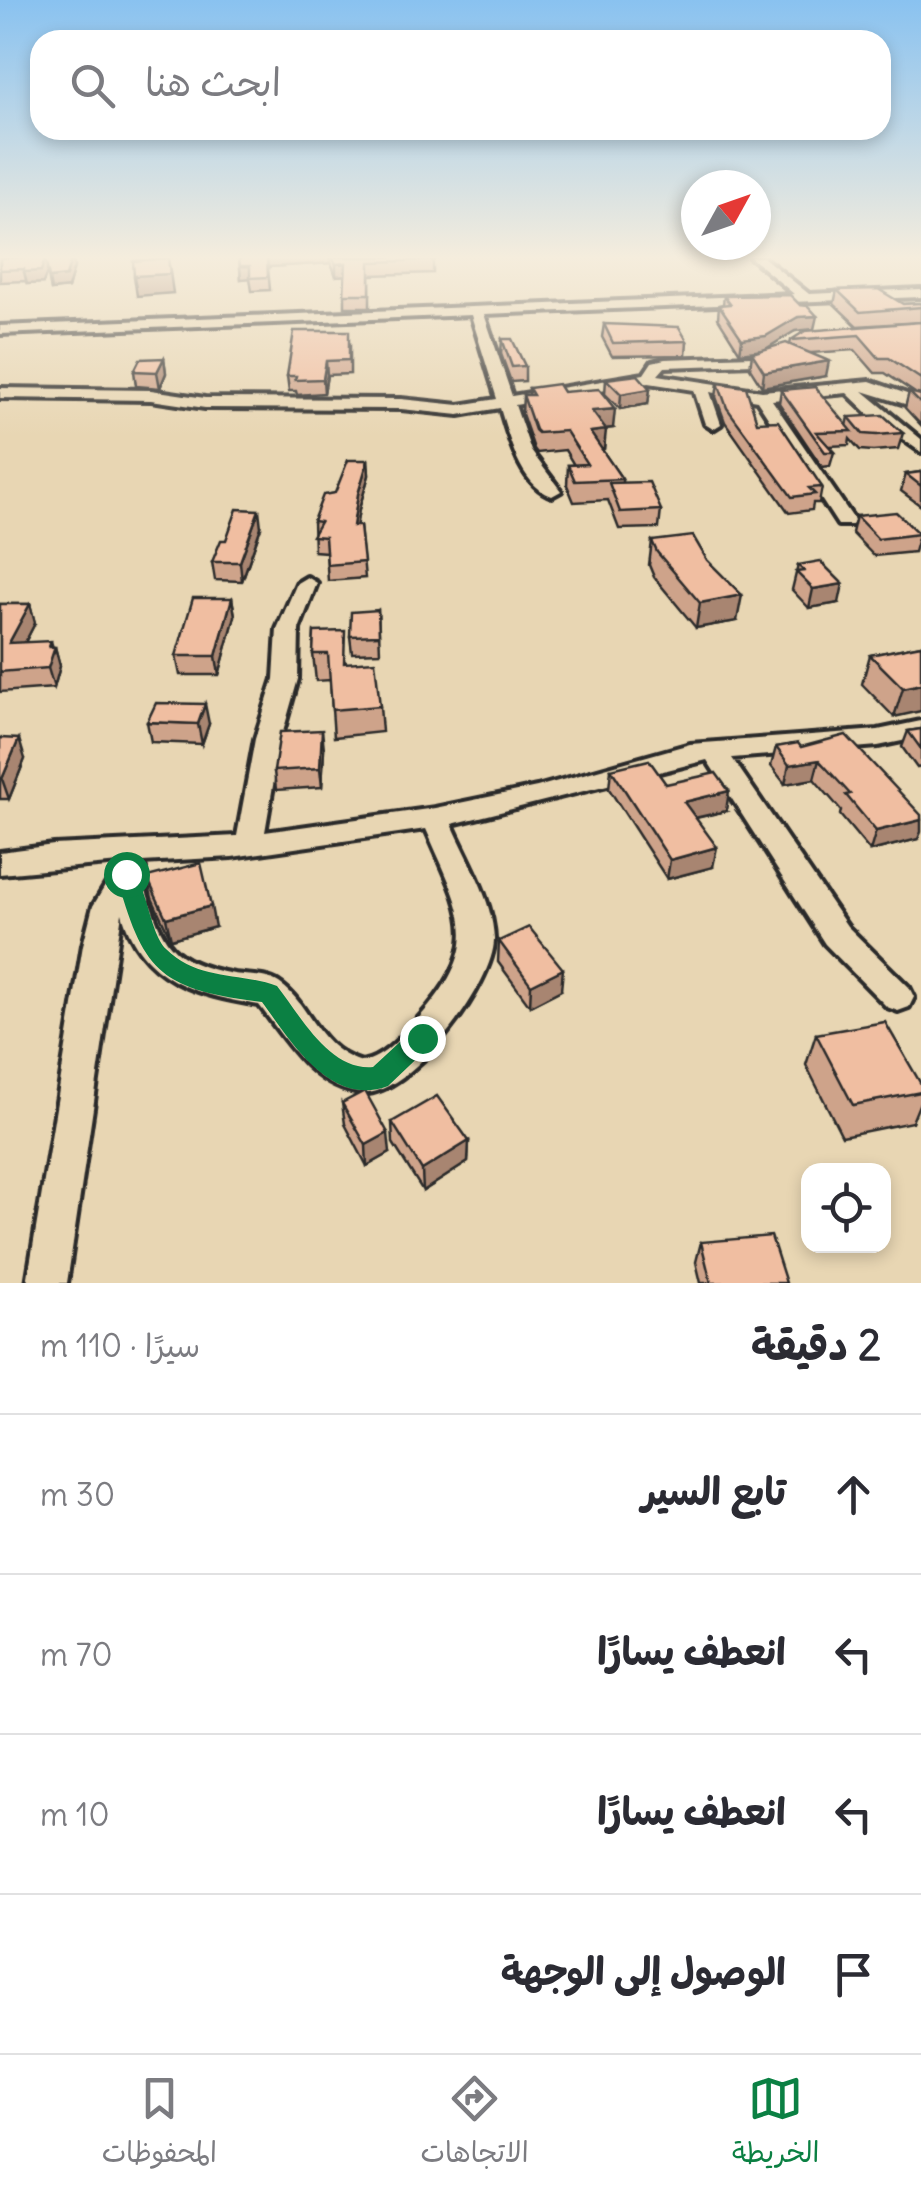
<!DOCTYPE html>
<html lang="ar">
<head>
<meta charset="utf-8">
<style>
  :root { --surface:#fff; --page:#f7f7f7; --text:#2b2b33; --muted:#7c7c81; --line:#e1e1e2; --accent:#0b8043 }
  body { margin:0; font-family:Delius,"Playpen Sans Arabic",sans-serif; background:var(--page); color:var(--text); direction:rtl }
  .controls { position:absolute; right:30px; bottom:30px; display:grid; overflow:hidden; border-radius:20px; box-shadow:0 5px 15px #0003 }
  .controls button { width:90px; height:90px; display:grid; place-items:center; padding:0; border:0; border-bottom:2px solid var(--line); background:var(--surface); color:var(--text); font:50px sans-serif }
  .compass { position:absolute; left:681px; top:170px; width:90px; height:90px; border-radius:50%; background:var(--surface); box-shadow:0 5px 15px #0003; rotate:50deg }
  .stop { position:absolute; width:30px; height:30px; margin:-22px; border:8px solid #0b8043; border-radius:50%; background:#fff }
  .stop.end { background:#0b8043; border-color:#fff; box-shadow:0 2px 10px #0008 }
  .list { margin:0; padding:0; list-style:none }
  h2 { display:flex; justify-content:space-between; align-items:center; height:130px; margin:0; padding:0 40px; font-size:42px }
  h2 small { font-size:32px; font-weight:400; color:var(--muted) }
  .list li { display:grid; grid-template-columns:65px 1fr auto; gap:30px; align-items:center; box-sizing:border-box; height:160px; padding:0 40px; border-top:2px solid var(--line) }
  .list b { display:block; font-size:38px; white-space:nowrap }
  .list em { font-size:32px; font-style:normal; color:var(--muted) }
  .icon { flex:none; width:55px; height:55px; fill:none; stroke:currentColor; stroke-width:2; stroke-linecap:round; stroke-linejoin:round }
  .map { position:relative; flex:none; width:921px; height:1283px; overflow:hidden; direction:ltr }
  .search { position:absolute; background:var(--surface); box-shadow:0 5px 15px #0003; left:30px; right:30px; top:30px; height:110px; display:flex; align-items:center; gap:25px; box-sizing:border-box; padding:0 35px; border-radius:30px; color:var(--muted); font-size:38px }
  .sheet { height:770px; background:var(--surface) }
  nav { display:flex; justify-content:space-around; align-items:center; box-sizing:border-box; height:140px; border-top:2px solid var(--line); background:var(--surface); font-size:28px; color:var(--muted) }
  nav a { display:grid; justify-items:center; gap:5px }
  nav .on { color:var(--accent) }
  .map>svg:first-child { display:block }
  .lines { fill:none; stroke-linecap:round; stroke-linejoin:round }
  .minor-casing { stroke:#2b2b2b; stroke-width:8 }
  .minor { fill:#e8d6b3; fill-rule:evenodd }
  .wall { fill:#cea38a; stroke:#2b2b2b; stroke-width:2.5 }
  .shaded-wall { fill:#a88571; stroke:#2b2b2b; stroke-width:2.5 }
  .building { fill:#f0bea1; stroke:#2b2b2b; stroke-width:2.5 }
  .route { fill:#0b8043 }
</style>
</head>
<body>
<div class="map">
<svg width="921" height="1283" viewBox="0 0 921 1283">
  <rect width="100%" height="100%" fill="#e8d6b3"/>
  <filter id="ink" filterUnits="userSpaceOnUse"><feTurbulence type="fractalNoise" baseFrequency=".01" numOctaves="2"/><feDisplacementMap in="SourceGraphic" scale="20" xChannelSelector="R" yChannelSelector="G"/><feConvolveMatrix kernelMatrix="1 2 1 2 8 2 1 2 1" color-interpolation-filters="sRGB"/></filter>
  <g filter="url(#ink)">
    <g class="lines">
      <g class="minor-casing">
        <g id="minor">
          <path d="M750,257H763L809,294L921,289V297L484,314L512,396L644,374L652,362L665,359L752,356L782,349V355L753,364L665,367L658,375L762,391L870,381L921,399V409L863,391L921,439V452L874,419L847,393L772,400L855,521L852,525H838L757,400L710,392L721,424L713,429L705,424L694,390L649,383L515,405L531,451L561,491L552,496C520,485 509,437 500,408L459,415L401,409L205,408L151,400L0,398V388L151,390L205,398L401,399L459,405L497,399L471,315L0,334V326L794,294Z"/>
          <path d="M307,577L317,583L299,629L298,679L281,739L265,832L435,808L537,787L690,744L878,730L921,721V737L878,746L732,758L847,926L909,987L914,997L909,1007L898,1011L887,1007L825,944L707,760L452,824C467,859 493,900 494,939C495,983 409,1098 361,1093C312,1088 286,1039 259,1005C197,995 140,980 122,913L67,1283H27L83,945L93,906L119,863L0,874V852L54,845L237,836L255,739L274,679L277,629L297,583ZM426,829C463,914 487,943 417,1020C402,1036 384,1058 362,1062C315,1048 310,1003 279,983C268,975 247,976 234,974C162,961 162,936 141,876L145,868L142,862L232,857Z"/>
        </g>
      </g>
      <use href="#minor" class="minor"/>
    </g>
    <g class="wall">
      <path d="M72,257L74,267L68,288L51,290L47,271L43,283L27,284L26,281L0,282V258Z"/>
      <path d="M239,257H430L433,260V273L370,275V307H345V275L336,276L331,263L268,267L270,290L252,291L250,278L241,279Z"/>
      <path d="M837,290L903,304L921,303V322L857,326L834,304Z"/>
      <path d="M724,296L814,329L795,331L740,353L718,318L719,305L723,304Z"/>
      <path d="M921,322V425L905,408L909,392L915,393L885,373H875L855,350L810,353L826,376L762,387L750,368L752,353L790,345L791,340Z"/>
      <path d="M604,324L687,341L686,355L612,356L602,337Z"/>
      <path d="M502,339L525,366V381L511,382L501,354Z"/>
      <path d="M350,344V374L327,375L324,393L297,395L296,391H289L287,376Z"/>
      <path d="M164,358L166,373L160,388L136,386L134,371Z"/>
      <path d="M606,379L650,389L648,404L620,409L605,394Z"/>
      <path d="M718,383L822,487L819,503H813L812,510L789,513L725,422L716,397Z"/>
      <path d="M529,388L563,392L613,428L605,429L604,449L602,450L622,479V483L661,510L659,528L619,529L608,500L574,502L567,485L568,465H574L565,450L537,453L534,449L522,414L523,395H529Z"/>
      <path d="M781,390L847,426L849,417L903,433L898,449L873,451L860,450L850,439L849,445L828,446L834,452L830,466L822,467L779,403Z"/>
      <path d="M368,460L369,475L359,509L356,526H360L365,578L328,581L326,552L314,551L313,521L335,493Z"/>
      <path d="M921,472V506L901,491L906,474Z"/>
      <path d="M856,516L919,534L914,552L874,556L852,533Z"/>
      <path d="M261,527L242,581L215,580L212,562L226,540Z"/>
      <path d="M652,541L737,621L696,628L654,577L649,565Z"/>
      <path d="M798,565L839,603L809,608L792,590Z"/>
      <path d="M232,598L235,616L219,675H180L176,656Z"/>
      <path d="M0,604H30L35,623L25,642L55,647L60,666L54,688L0,692Z"/>
      <path d="M378,610L380,652L352,653L350,636Z"/>
      <path d="M314,632L347,663L380,706L382,732L334,737L330,680L316,681L313,654Z"/>
      <path d="M921,645L894,717L862,684L870,655Z"/>
      <path d="M147,722L209,724L202,744L151,742Z"/>
      <path d="M921,729V767L917,768L902,747L908,731Z"/>
      <path d="M0,738L25,759L9,799H0Z"/>
      <path d="M776,747H801L918,839L870,851L840,815L841,810L814,779L785,784L771,766Z"/>
      <path d="M324,749L322,787L276,790L274,771Z"/>
      <path d="M611,769L666,784L726,811L696,818L713,867L667,879L609,789Z"/>
      <path d="M147,877L215,927L171,939L152,898Z"/>
      <path d="M499,941L561,990L530,1006L498,962Z"/>
      <path d="M816,1034L921,1084V1100L912,1122L842,1136L806,1065Z"/>
      <path d="M342,1103L390,1153L367,1166L345,1124Z"/>
      <path d="M392,1122L469,1141L468,1162L423,1191L393,1143Z"/>
      <path d="M701,1242L786,1283H701L696,1262Z"/>
    </g>
    <g class="shaded-wall">
      <path d="M72,257L74,267L68,288L51,290L49,278Z"/>
      <path d="M267,257H330L331,263L268,267Z"/>
      <path d="M45,258L48,270L43,283L27,284L24,272Z"/>
      <path d="M168,258L173,293L137,296L134,276Z"/>
      <path d="M346,263L347,275L336,276V264Z"/>
      <path d="M240,266H250L251,278L241,279Z"/>
      <path d="M817,316L814,329L795,331L764,350L740,353L742,339L798,317Z"/>
      <path d="M164,358L166,373L160,388L157,372Z"/>
      <path d="M326,361L327,375L324,393L323,379Z"/>
      <path d="M829,361L826,376L762,387L764,372Z"/>
      <path d="M650,389L648,404L620,409L621,394Z"/>
      <path d="M615,409L613,428L591,430L592,411Z"/>
      <path d="M606,430L604,449L589,451L590,432Z"/>
      <path d="M368,460L369,475L359,509L354,541L353,526L358,494Z"/>
      <path d="M259,510L261,527L242,581L240,562Z"/>
      <path d="M843,584L839,603L809,608L813,589Z"/>
      <path d="M742,595L737,621L696,628L700,603Z"/>
      <path d="M232,598L235,616L219,675L216,656Z"/>
      <path d="M30,604L35,623L15,662L9,643Z"/>
      <path d="M51,641L54,651L55,647L60,666L54,688L48,668Z"/>
      <path d="M921,684V711L894,717L903,688Z"/>
      <path d="M205,704L209,724L202,744L198,724Z"/>
      <path d="M322,730L324,749L322,787L320,768Z"/>
      <path d="M19,739L25,759L9,799L2,779Z"/>
      <path d="M819,760L814,779L785,784L789,765Z"/>
      <path d="M729,791L726,811L681,821L684,802Z"/>
      <path d="M921,820V832L918,839L870,851L876,831Z"/>
      <path d="M717,847L713,867L667,879L670,860Z"/>
      <path d="M211,906L215,927L171,939L166,918Z"/>
      <path d="M563,969L561,990L530,1006L531,985Z"/>
      <path d="M388,1133L390,1153L367,1166L366,1145Z"/>
      <path d="M469,1141L468,1162L423,1191L422,1170Z"/>
    </g>
    <g class="building">
      <path d="M38,257H72L66,276L49,278L45,258L41,271L24,272V269L0,270V258Z"/>
      <path d="M239,257H267L268,277L250,278V266H240Z"/>
      <path d="M332,257H430L433,260L370,262V294H344L346,263L336,264Z"/>
      <path d="M168,258L170,274L134,276L133,261Z"/>
      <path d="M878,289L903,304L921,303V307L860,312L837,290Z"/>
      <path d="M790,295L800,305L808,306L817,316L798,317L766,336L742,339L719,305L730,304L724,296Z"/>
      <path d="M921,322V379L889,358H879L859,335L791,340L805,331Z"/>
      <path d="M604,324L679,327L687,341L613,343Z"/>
      <path d="M294,331H349V360L326,361L323,379L295,380L296,376H287Z"/>
      <path d="M502,339H512L525,366L512,367Z"/>
      <path d="M786,343L829,361L764,372L752,353Z"/>
      <path d="M164,358L157,372L134,371L140,359Z"/>
      <path d="M638,375L650,389L621,394L606,379Z"/>
      <path d="M718,383L746,387L757,422L778,421L822,487L809,488L815,494L792,497L727,408Z"/>
      <path d="M558,384L563,392L599,389L615,409L592,411L606,430L590,432L622,479L575,481L568,465L587,464L566,431L538,433L535,430L523,395H533L529,388Z"/>
      <path d="M815,387L852,431L816,432L834,452H825L781,390Z"/>
      <path d="M909,392L921,395V404Z"/>
      <path d="M883,415L903,433L877,435L863,434L849,417Z"/>
      <path d="M348,460H368L358,494L353,526H360L364,562L327,565L325,537L312,536L320,522L313,521L323,495L335,493Z"/>
      <path d="M921,472V486L906,474Z"/>
      <path d="M649,482L661,510L620,512L609,483Z"/>
      <path d="M237,509L259,510L240,562H212L221,540H226Z"/>
      <path d="M896,512L919,534L878,539L856,516Z"/>
      <path d="M693,536L707,560L742,595L700,603L657,552L652,541Z"/>
      <path d="M820,561L843,584L813,589L796,572L804,571L798,565Z"/>
      <path d="M193,598H232L216,656H176Z"/>
      <path d="M0,604H30L9,643L51,641L49,647H55L48,668L0,672Z"/>
      <path d="M378,610L379,635L350,636L351,612Z"/>
      <path d="M345,631L344,663L375,661L380,706L332,710L328,654H313L314,632Z"/>
      <path d="M921,645V684L903,688L870,655Z"/>
      <path d="M156,703L205,704L198,724L147,722Z"/>
      <path d="M921,729V749L908,731Z"/>
      <path d="M322,730L320,768L274,771L280,732Z"/>
      <path d="M846,735L921,815V820L876,831L846,795L850,794L819,760L789,765L776,747L798,743L801,747Z"/>
      <path d="M0,738L19,739L2,779H0Z"/>
      <path d="M649,760L666,784L716,773L729,791L684,802L717,847L670,860L611,769Z"/>
      <path d="M201,863L211,906L166,918L147,877Z"/>
      <path d="M529,927L563,969L531,985L499,941Z"/>
      <path d="M885,1022L921,1084V1092L853,1105L816,1034Z"/>
      <path d="M365,1091L388,1133L366,1145L342,1103Z"/>
      <path d="M437,1096L469,1141L422,1170L392,1122Z"/>
      <path d="M771,1236L786,1283H711L701,1242Z"/>
    </g>
  </g>
  <linearGradient id="sky" x2="0" y2="1"><stop stop-color="#89c2f0"/><stop offset="0.59" stop-color="#f5eddd"/><stop offset="1" stop-color="#f5eddd" stop-opacity="0"/></linearGradient>
  <rect width="921" height="436" fill="url(#sky)"/>
  <path class="route" d="M126,867C146,873 148,931 166,949C198,981 239,972 277,986C300,1015 329,1071 373,1067L413,1030L422,1027L430,1030L434,1038L430,1046L388,1086C330,1108 290,1040 262,1002C159,989 143,972 116,874Z"/>
</svg>
<div class="controls">
<button><svg class="icon" aria-label="locate" viewBox="0 0 24 24"><circle cx="12" cy="12" r="6"/><path d="M12 2v4M12 18v4M2 12h4M18 12h4"/></svg></button>
</div>
<svg class="compass" viewBox="-18 -18 36 36"><path d="M0-13l5 13h-10z" fill="#e53935"/><path d="M0 13l5-13h-10z" fill="#7c7c81"/></svg>
<div class="stop" style="left:126px;top:874px"></div>
<div class="stop end" style="left:422px;top:1038px"></div>
<div class="search"><svg class="icon" aria-label="search" viewBox="0 0 24 24"><circle cx="10" cy="10" r="6"/><path d="M15 15l6 6"/></svg>ابحث هنا</div>
</div>
<section class="sheet">
<h2>2 دقيقة<small>سيرًا · 110 m</small></h2>
<ul class="list">
<li><svg class="icon" aria-label="ahead" viewBox="0 0 24 24"><path d="M12 20V5M6 11l6-6 6 6"/></svg><div><b>تابع السير</b></div><em>30 m</em></li>
<li><svg class="icon" aria-label="left" viewBox="0 0 24 24"><path d="M17 20v-9H6M10 6l-5 5 5 5"/></svg><div><b>انعطف يسارًا</b></div><em>70 m</em></li>
<li><svg class="icon" aria-label="left" viewBox="0 0 24 24"><path d="M17 20v-9H6M10 6l-5 5 5 5"/></svg><div><b>انعطف يسارًا</b></div><em>10 m</em></li>
<li><svg class="icon" aria-label="arrive" viewBox="0 0 24 24"><path d="M6 21V4h12l-3 4 3 4H6"/></svg><div><b>الوصول إلى الوجهة</b></div></li>
</ul>
</section>
<nav>
<a class="on"><svg class="icon" aria-label="map" viewBox="0 0 24 24"><path d="M3 6l6-2 6 2 6-2v14l-6 2-6-2-6 2zM9 4v14M15 6v14"/></svg>الخريطة</a>
<a><svg class="icon" aria-label="directions" viewBox="0 0 24 24"><path d="M12 3l9 9-9 9-9-9zM9 14v-3h6M13 9l2 2-2 2"/></svg>الاتجاهات</a>
<a><svg class="icon" aria-label="saved" viewBox="0 0 24 24"><path d="M7 4h10v16l-5-4-5 4z"/></svg>المحفوظات</a>
</nav>
</body>
</html>
